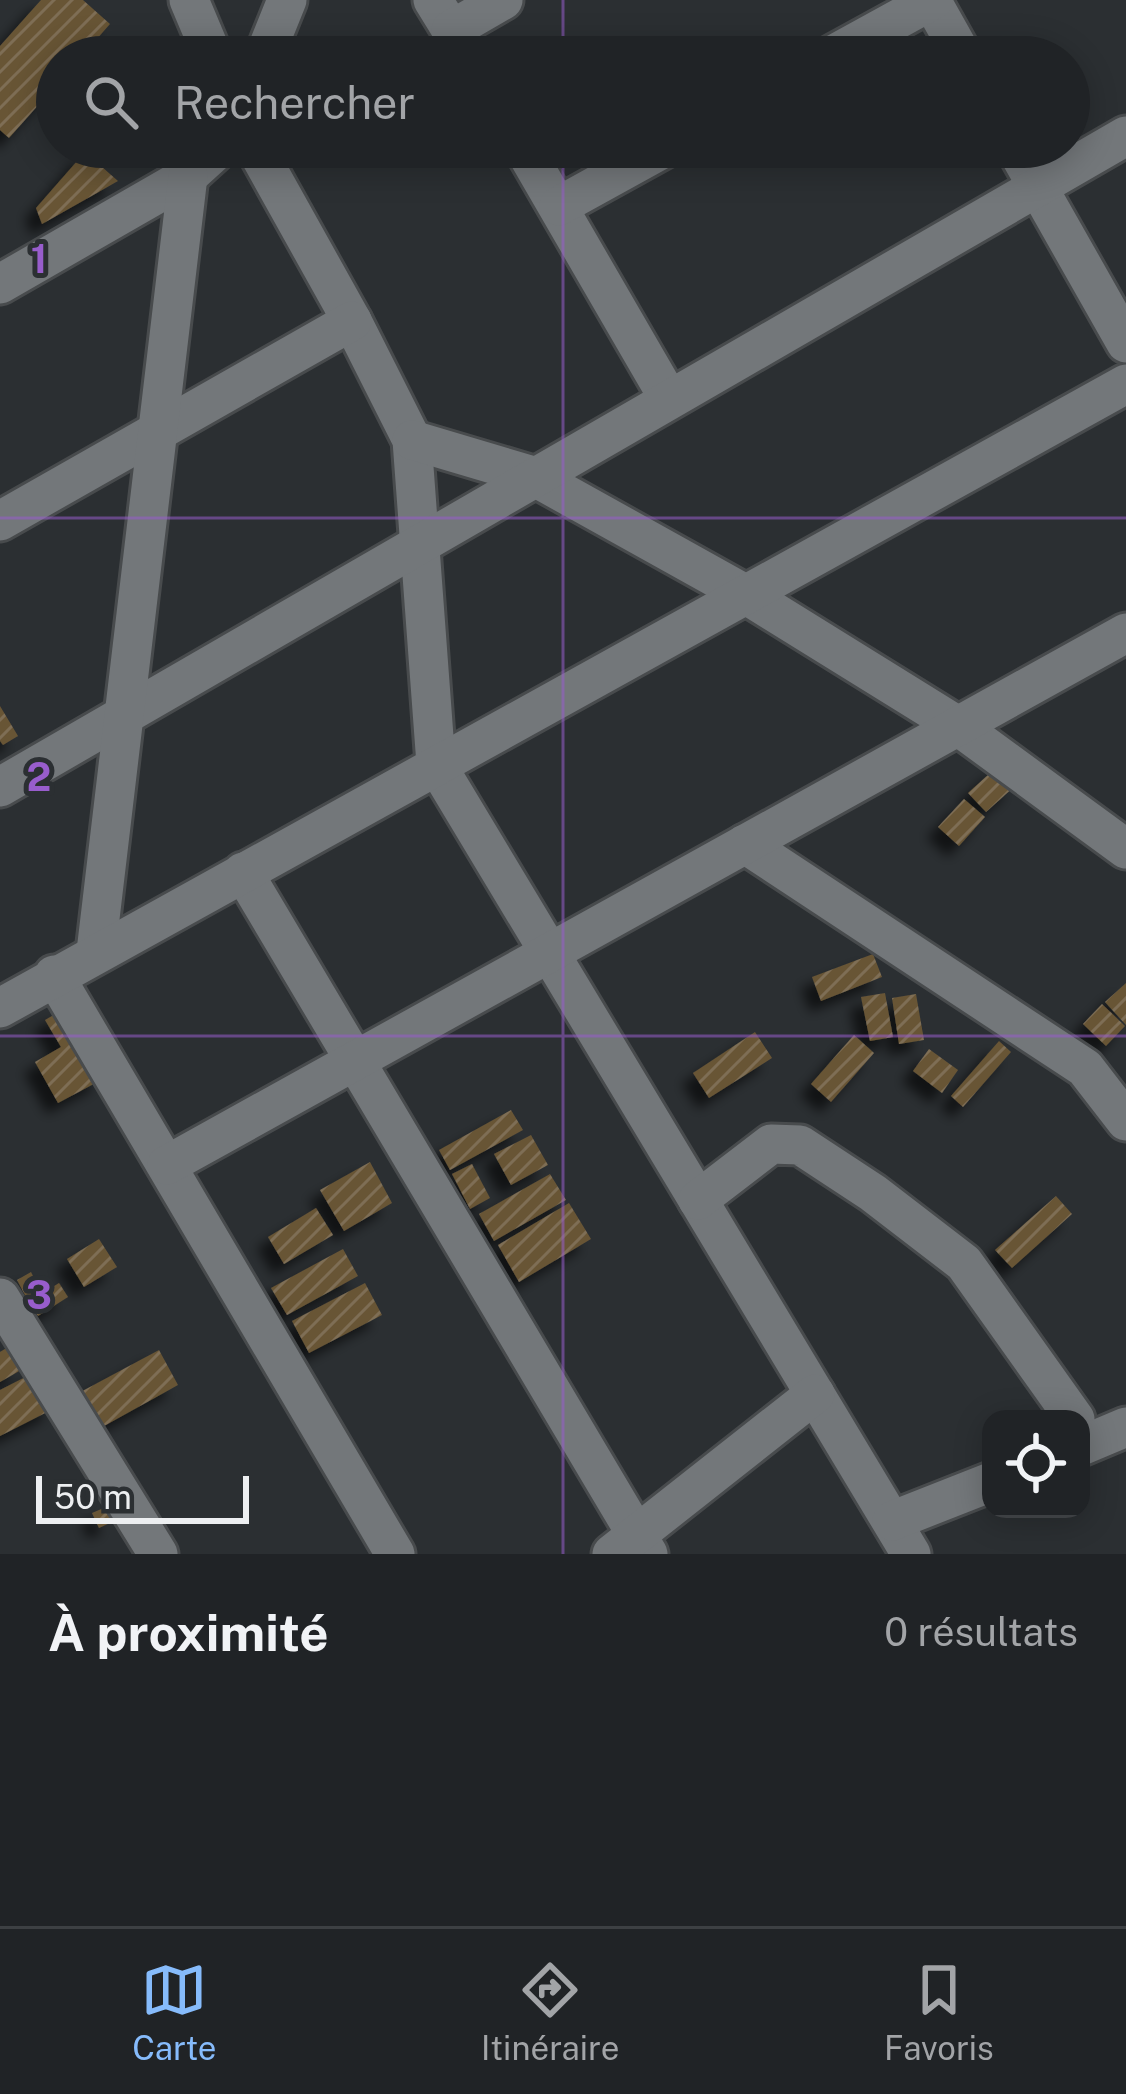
<!DOCTYPE html>
<html lang="fr">
<head>
<meta charset="utf-8">
<style>
  :root { --surface:#202326; --page:#2d2f32; --text:#f1f3f6; --muted:#a2a4a7; --line:#3d4043; --accent:#86bbfb }
  body { margin:0; font-family:"Public Sans",sans-serif; background:var(--page); color:var(--text) }
  .controls { position:absolute; right:36px; bottom:36px; display:grid; overflow:hidden; border-radius:24px; box-shadow:0 6px 30px #0003 }
  .controls button { width:108px; height:108px; display:grid; place-items:center; padding:0; border:0; border-bottom:3px solid var(--line); background:var(--surface); color:var(--text); font:60px sans-serif }
  .scale { position:absolute; left:36px; bottom:30px; width:213px; box-sizing:border-box; padding-left:12px; border:6px solid #edeff1; border-top:0; font-size:33px; line-height:42px; white-space:nowrap; color:#edeff1; -webkit-text-stroke:9px #2b2f32; paint-order:stroke }
  .list { margin:0; padding:0; list-style:none }
  h2 { display:flex; justify-content:space-between; align-items:center; height:156px; margin:0; padding:0 48px; font-size:51px }
  h2 small { font-size:39px; font-weight:400; color:var(--muted) }
  .icon { flex:none; width:66px; height:66px; fill:none; stroke:currentColor; stroke-width:2; stroke-linecap:round; stroke-linejoin:round }
  .map { position:relative; flex:none; width:1126px; height:1554px; overflow:hidden }
  .search { position:absolute; background:var(--surface); box-shadow:0 6px 30px #0003; left:36px; right:36px; top:36px; height:132px; display:flex; align-items:center; gap:30px; box-sizing:border-box; padding:0 42px; border-radius:66px; color:var(--muted); font-size:45px }
  .sheet { height:372px; background:var(--surface) }
  nav { display:flex; justify-content:space-around; align-items:center; box-sizing:border-box; height:168px; border-top:3px solid var(--line); background:var(--surface); font-size:33px; color:var(--muted) }
  nav a { display:grid; justify-items:center; gap:6px }
  nav .on { color:var(--accent) }
  .map>svg:first-child { display:block }
  .building { fill:url(#building-hatch); filter:url(#shadow) }
  .lines { fill:none; stroke-linecap:round; stroke-linejoin:round }
  .minor-casing { stroke:#484b4d; stroke-width:45 }
  .minor { stroke:#73777a; stroke-width:39 }
  .grid { fill:none; stroke:#985dcc; stroke-width:3; stroke-opacity:0.55 }
  .grid-label { font-size:39px; text-anchor:middle; font-weight:bold; fill:#985dcc; stroke:#2b2f32; stroke-width:10; stroke-linejoin:round; paint-order:stroke }
</style>
</head>
<body>
<div class="map">
<svg width="1126" height="1554" viewBox="0 0 1126 1554">
  <defs>
    <pattern id="building-hatch" width="6" height="6" patternUnits="userSpaceOnUse" patternTransform="scale(3)"><rect width="6" height="6" fill="#685536"/><path d="M-1 1l2-2M0 6l6-6M5 7l2-2" fill="none" stroke="#7e6e54"/></pattern>
    <filter id="shadow"><feDropShadow dx="-11" dy="11" stdDeviation="6" flood-color="#0009"/></filter>
  </defs>
  <rect width="100%" height="100%" fill="#2b2f32"/>
  <g class="building">
    <path d="M41,0H83L110,24L81,57H57V84L9,138L0,130V46Z"/>
    <path d="M85,152L118,181L42,224L36,208Z"/>
    <path d="M0,706L18,736L3,745L0,741Z"/>
    <path d="M998,766L1015,786L986,812L968,793Z"/>
    <path d="M964,799L985,817L959,846L938,827Z"/>
    <path d="M873,954L882,977L821,1001L812,977Z"/>
    <path d="M1126,983V1025L1105,1002Z"/>
    <path d="M885,993L893,1037L870,1041L861,997Z"/>
    <path d="M916,994L924,1040L899,1044L892,998Z"/>
    <path d="M1102,1004L1125,1026L1106,1046L1083,1024Z"/>
    <path d="M64,1009L103,1079L58,1103L35,1062L61,1047L45,1020Z"/>
    <path d="M755,1032L772,1058L709,1098L693,1073Z"/>
    <path d="M854,1035L874,1053L831,1102L811,1084Z"/>
    <path d="M999,1041L1011,1052L963,1107L951,1096Z"/>
    <path d="M929,1049L958,1070L942,1093L913,1071Z"/>
    <path d="M511,1110L523,1130L450,1170L439,1150Z"/>
    <path d="M531,1135L548,1165L511,1185L494,1154Z"/>
    <path d="M370,1162L392,1203L344,1231L320,1190Z"/>
    <path d="M472,1164L490,1198L470,1209L452,1174Z"/>
    <path d="M550,1174L566,1200L494,1241L479,1214Z"/>
    <path d="M1056,1196L1072,1214L1012,1268L995,1250Z"/>
    <path d="M569,1203L591,1239L519,1282L498,1245Z"/>
    <path d="M316,1208L333,1235L284,1264L268,1237Z"/>
    <path d="M99,1239L117,1267L84,1287L67,1259Z"/>
    <path d="M343,1249L358,1276L287,1315L271,1288Z"/>
    <path d="M31,1272L40,1290L26,1297L17,1280Z"/>
    <path d="M59,1283L68,1297L38,1316L29,1302Z"/>
    <path d="M365,1283L382,1315L309,1353L292,1321Z"/>
    <path d="M8,1347L21,1370L0,1382V1352Z"/>
    <path d="M159,1350L178,1385L95,1431L75,1395Z"/>
    <path d="M37,1371L55,1408L0,1436V1390Z"/>
    <path d="M106,1507L112,1522L99,1528L92,1513Z"/>
  </g>
  <g class="lines">
    <g class="minor-casing">
      <g id="minor">
        <path d="M189,0L213,57"/>
        <path d="M433,0L468,57"/>
        <path d="M931,0L963,57"/>
        <path d="M451,30L503,0"/>
        <path d="M264,57L287,0"/>
        <path d="M829,57L933,0"/>
        <path d="M255,147L352,321L412,440L436,764L911,1554"/>
        <path d="M523,147L669,399"/>
        <path d="M1015,147L1126,343"/>
        <path d="M559,206L666,147"/>
        <path d="M0,284L188,176L220,147"/>
        <path d="M412,440L533,476L745,594L958,726L1126,849"/>
        <path d="M0,521L352,321"/>
        <path d="M0,787L1126,136"/>
        <path d="M745,844L1085,1068L1126,1121"/>
        <path d="M243,872L648,1554"/>
        <path d="M96,952L188,176"/>
        <path d="M54,975L395,1554"/>
        <path d="M0,1008L1126,384"/>
        <path d="M167,1165L1126,633"/>
        <path d="M698,1200L771,1144L800,1145L873,1193L964,1263L1075,1419"/>
        <path d="M0,1298L158,1554"/>
        <path d="M1081,1446L1126,1427"/>
        <path d="M892,1521L991,1482"/>
        <path d="M612,1554L815,1394"/>
      </g>
    </g>
    <use href="#minor" class="minor"/>
  </g>
  <path class="grid" d="M563,0V57M563,147V1554M0,518H1126M0,1036H1126"/>
  <g class="grid-label">
    <text x="39" y="273">1</text>
    <text x="39" y="791">2</text>
    <text x="39" y="1309">3</text>
  </g>
</svg>
<div class="controls">
<button><svg class="icon" aria-label="locate" viewBox="0 0 24 24"><circle cx="12" cy="12" r="6"/><path d="M12 2v4M12 18v4M2 12h4M18 12h4"/></svg></button>
</div>
<div class="scale">50 m</div>
<div class="search"><svg class="icon" aria-label="search" viewBox="0 0 24 24"><circle cx="10" cy="10" r="6"/><path d="M15 15l6 6"/></svg>Rechercher</div>
</div>
<section class="sheet">
<h2>À proximité<small>0 résultats</small></h2>
<ul class="list">
</ul>
</section>
<nav>
<a class="on"><svg class="icon" aria-label="map" viewBox="0 0 24 24"><path d="M3 6l6-2 6 2 6-2v14l-6 2-6-2-6 2zM9 4v14M15 6v14"/></svg>Carte</a>
<a><svg class="icon" aria-label="directions" viewBox="0 0 24 24"><path d="M12 3l9 9-9 9-9-9zM9 14v-3h6M13 9l2 2-2 2"/></svg>Itinéraire</a>
<a><svg class="icon" aria-label="saved" viewBox="0 0 24 24"><path d="M7 4h10v16l-5-4-5 4z"/></svg>Favoris</a>
</nav>
</body>
</html>
